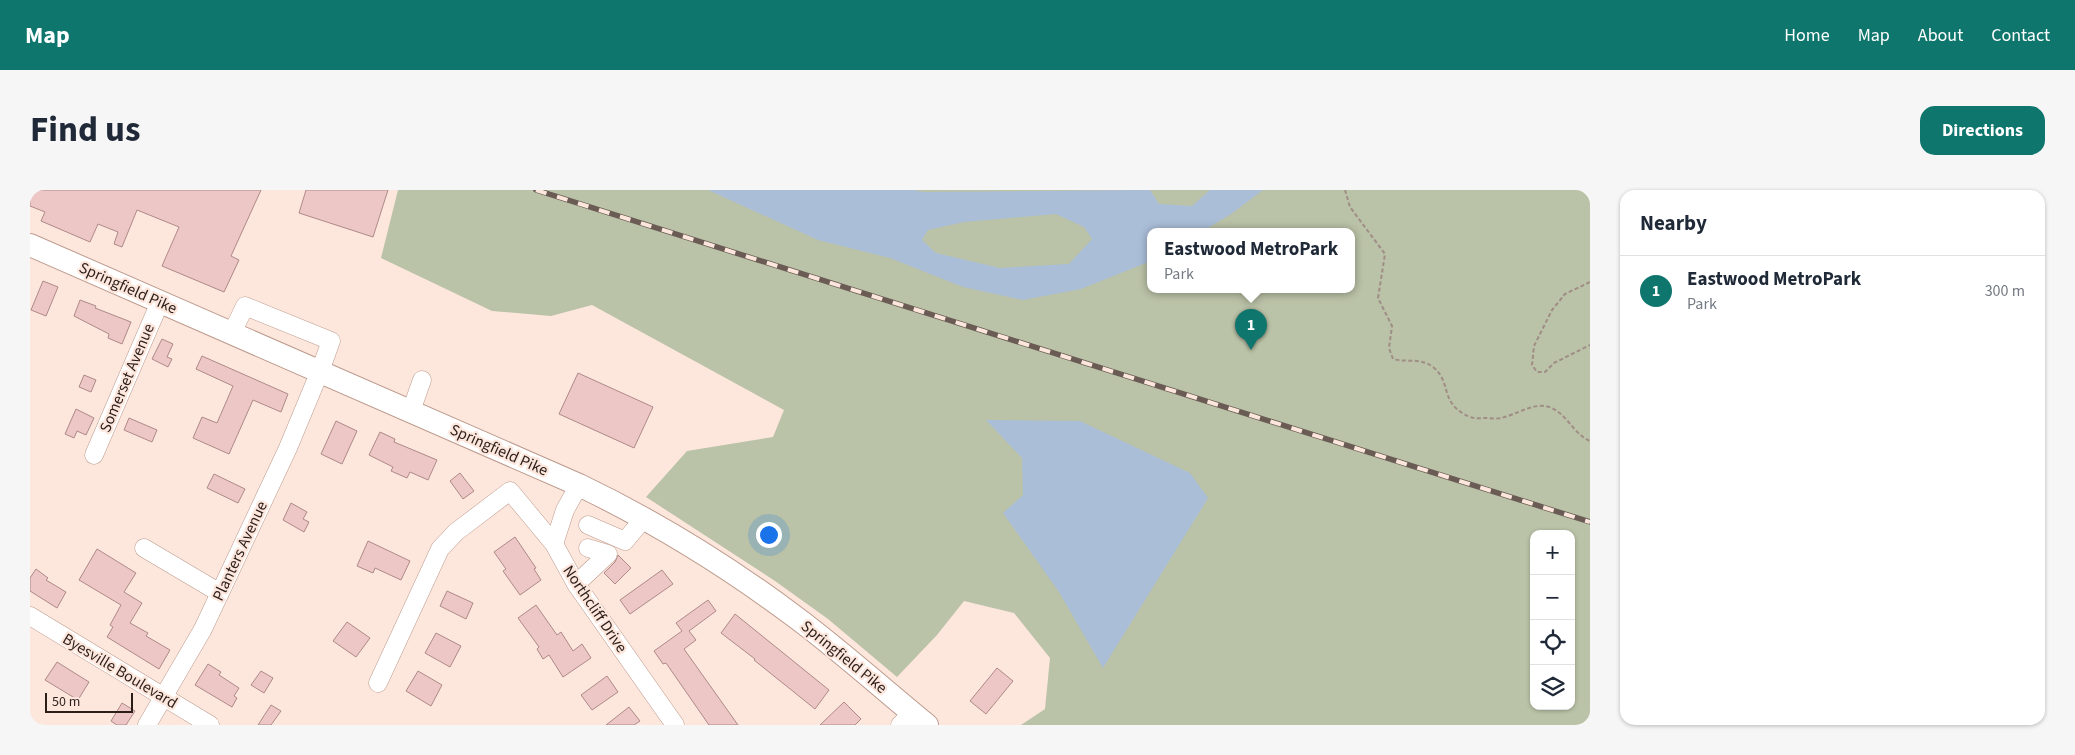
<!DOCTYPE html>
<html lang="en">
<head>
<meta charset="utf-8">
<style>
  :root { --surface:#fff; --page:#f6f6f7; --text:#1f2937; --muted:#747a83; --line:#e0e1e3; --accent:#0f766e }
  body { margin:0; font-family:"Source Sans 3",sans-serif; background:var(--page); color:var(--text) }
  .controls { position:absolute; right:15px; bottom:15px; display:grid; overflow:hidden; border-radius:10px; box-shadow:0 1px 4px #0004 }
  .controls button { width:45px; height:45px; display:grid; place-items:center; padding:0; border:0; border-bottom:1px solid var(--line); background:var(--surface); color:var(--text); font:25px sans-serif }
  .scale { position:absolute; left:15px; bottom:12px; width:88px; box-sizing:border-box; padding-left:5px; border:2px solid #2b1e19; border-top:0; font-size:14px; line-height:18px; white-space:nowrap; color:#2b1e19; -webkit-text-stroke:4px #fde7dd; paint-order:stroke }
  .you { position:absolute; left:738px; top:344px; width:18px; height:18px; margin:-12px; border:4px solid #fff; border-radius:50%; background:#1a73e8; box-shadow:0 0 0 8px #1a73e833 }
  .badge { display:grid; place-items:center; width:32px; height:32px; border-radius:50%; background:var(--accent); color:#fff; font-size:16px; font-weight:700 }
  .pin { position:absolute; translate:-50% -41px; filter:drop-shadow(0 1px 2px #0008) }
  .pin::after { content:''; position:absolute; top:26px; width:18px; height:15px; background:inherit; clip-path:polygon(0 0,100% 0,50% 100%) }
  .popup { position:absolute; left:1117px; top:38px; width:208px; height:65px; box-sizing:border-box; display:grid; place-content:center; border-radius:10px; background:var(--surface); filter:drop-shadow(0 1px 4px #0005); font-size:16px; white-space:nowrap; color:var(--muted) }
  .popup b { font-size:19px; color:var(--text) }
  .popup::after { content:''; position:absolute; left:50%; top:100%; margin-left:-10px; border:10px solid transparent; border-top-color:var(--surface) }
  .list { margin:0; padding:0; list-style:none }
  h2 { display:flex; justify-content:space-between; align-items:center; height:65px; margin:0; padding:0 20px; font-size:21px }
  h2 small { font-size:16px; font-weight:400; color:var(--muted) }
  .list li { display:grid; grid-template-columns:32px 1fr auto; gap:15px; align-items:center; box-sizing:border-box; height:70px; padding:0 20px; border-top:1px solid var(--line) }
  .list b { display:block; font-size:19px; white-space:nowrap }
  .list p { margin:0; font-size:16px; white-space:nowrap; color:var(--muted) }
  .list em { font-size:16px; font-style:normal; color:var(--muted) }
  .icon { flex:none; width:28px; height:28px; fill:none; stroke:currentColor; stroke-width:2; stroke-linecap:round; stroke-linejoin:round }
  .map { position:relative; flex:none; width:1560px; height:535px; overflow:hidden; border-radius:15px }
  header { display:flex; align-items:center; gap:30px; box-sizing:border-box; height:70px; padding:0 25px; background:var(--accent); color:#fff }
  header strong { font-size:24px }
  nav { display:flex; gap:28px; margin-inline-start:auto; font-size:18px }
  .intro { display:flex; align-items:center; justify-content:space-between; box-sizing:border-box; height:120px; padding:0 30px }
  h1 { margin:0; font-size:35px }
  .button { padding:12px 22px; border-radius:15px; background:var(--accent); color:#fff; font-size:18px; font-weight:700 }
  main { display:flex; gap:30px; padding:0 30px }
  aside { flex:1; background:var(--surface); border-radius:15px; box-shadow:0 1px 4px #0004 }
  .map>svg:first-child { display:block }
  .green { fill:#bac2a7; fill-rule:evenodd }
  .water { fill:#abbed8; fill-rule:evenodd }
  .building { fill:#edc7c5; stroke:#ae8987 }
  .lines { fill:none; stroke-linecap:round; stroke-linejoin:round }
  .minor-casing { stroke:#bd9b8d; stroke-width:19 }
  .major-casing { stroke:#bd9b8d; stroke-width:24 }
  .path { stroke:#9f8d86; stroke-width:2; stroke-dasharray:4 2.5; stroke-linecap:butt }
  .minor { stroke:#fff; stroke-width:18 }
  .major { stroke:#fff; stroke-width:22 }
  .rail-casing { stroke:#6a5b54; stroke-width:5.5 }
  .rail { stroke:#fde7dd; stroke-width:4; stroke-dasharray:11; stroke-linecap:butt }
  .labels { text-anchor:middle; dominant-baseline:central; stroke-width:4.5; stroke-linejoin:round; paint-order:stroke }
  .street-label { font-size:16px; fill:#2b1e19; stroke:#fde7dd }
</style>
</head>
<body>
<header>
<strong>Map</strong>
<nav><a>Home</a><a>Map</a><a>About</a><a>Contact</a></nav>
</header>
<div class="intro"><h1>Find us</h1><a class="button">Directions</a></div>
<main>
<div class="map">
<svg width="1560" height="535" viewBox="0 0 1560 535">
  <rect width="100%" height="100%" fill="#fde7dd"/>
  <path class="green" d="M368,0H1560V535H991L1015,519L1020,468L984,423L934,411L907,445L867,487L798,429L745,391L616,307L657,261L743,247L754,220L562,115L521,126L462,121L351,68ZM1121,41H1321V99H1121ZM1504,344H1541V516H1504Z"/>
  <g class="water">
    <path d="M678,0H883L893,2L1120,0L1129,14L1162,16L1180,0H1233L1201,24L1173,41H1121V71L1051,99L993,110L933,97L860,68L788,50ZM1026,24L1054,37L1062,49L1039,74L970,78L906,63L892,50L898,40L934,32Z"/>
    <path d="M956,230L1050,231L1160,283L1178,308L1073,478L1029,402L973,323L993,305L992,268Z"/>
  </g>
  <g class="building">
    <path d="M0,0H231L201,66L209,70L194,102L132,76L149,37L107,20L92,57L84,54L88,42L68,34L60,52L11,31L15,22L0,16Z"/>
    <path d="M276,0H358L343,47L269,23Z"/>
    <path d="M13,91L28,97L16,126L1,120Z"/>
    <path d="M50,110L66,116L65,118L101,132L92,154L78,148L79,144L44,126Z"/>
    <path d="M132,149L143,154L137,167L142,169L138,177L122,169Z"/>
    <path d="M172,166L258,204L251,222L223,210L199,264L163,248L172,227L187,233L203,196L166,179Z"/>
    <path d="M548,183L623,217L604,258L529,224Z"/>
    <path d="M54,185L66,190L61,202L49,197Z"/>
    <path d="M46,219L64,228L56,245L47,241L44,248L35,244Z"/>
    <path d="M99,228L127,240L122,252L94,240Z"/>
    <path d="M306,231L327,241L312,274L291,264Z"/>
    <path d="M350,242L365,249L364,252L407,270L398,290L380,282L377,288L361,281L363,277L339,265Z"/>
    <path d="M430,283L444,301L433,309L420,291Z"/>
    <path d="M184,284L215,299L208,313L177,298Z"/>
    <path d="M261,313L277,322L273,329L279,332L274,342L253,330Z"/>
    <path d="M485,347L506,378L504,379L511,390L490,405L473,381L476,379L464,362Z"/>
    <path d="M338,351L380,371L371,390L345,378L343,383L327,376Z"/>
    <path d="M67,359L106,383L94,402L112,413L100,433L118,443L116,446L140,460L129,479L77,447L83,437L80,435L91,415L49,390Z"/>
    <path d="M588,365L601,378L585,394L574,383L585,372Z"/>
    <path d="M6,379L18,388L16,390L36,402L27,418L0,401V388Z"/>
    <path d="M632,380L643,394L600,424L590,410Z"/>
    <path d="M417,401L443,413L436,429L410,416Z"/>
    <path d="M678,410L686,421L659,441L666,450L654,459L708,535H679L636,473L633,474L624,461L652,441L646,433Z"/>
    <path d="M506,415L527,445L531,442L543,461L552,454L561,468L533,487L519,465L513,469L507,459L509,457L488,428Z"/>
    <path d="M705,424L799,500L785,519L724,470L725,469L691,443Z"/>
    <path d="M317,432L340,448L326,467L303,451Z"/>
    <path d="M406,443L431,456L420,477L395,463Z"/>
    <path d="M27,472L59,492L48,510L15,490Z"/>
    <path d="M178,474L191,482L189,485L209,498L204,506L207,508L202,517L165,495Z"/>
    <path d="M967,478L983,491L956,524L940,511Z"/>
    <path d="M231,481L243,488L234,503L221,495Z"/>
    <path d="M388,481L412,495L401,516L376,501Z"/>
    <path d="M577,486L588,502L562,520L551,505Z"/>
    <path d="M814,512L831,529L825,535H790Z"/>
    <path d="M92,513L105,521L96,535H87L81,531Z"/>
    <path d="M241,515L251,521L241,535H228Z"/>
    <path d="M599,517L610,531L604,535H576Z"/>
  </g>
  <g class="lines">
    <g class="minor-casing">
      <g id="minor">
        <path d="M381,221L392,190"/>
        <path d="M64,265L130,112"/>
        <path d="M558,335L595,351L614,328"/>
        <path d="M524,354L535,320L549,295"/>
        <path d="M114,358L190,403"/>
        <path d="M546,394L578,364L558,358"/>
        <path d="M0,426L180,535"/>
        <path d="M348,493L410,359L426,342L480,301L524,354L546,394L645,535"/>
        <path d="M117,535L173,439L258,258L290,181L301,151L215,116L202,143"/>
        <path d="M870,535L882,523"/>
      </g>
    </g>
    <g class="major-casing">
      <path id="major" d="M0,55L549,295C626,332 699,377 768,429C812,462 854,500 897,535"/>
    </g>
    <g class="path">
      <path d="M1315,0L1320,17L1355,64L1348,108L1362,136L1359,158L1363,169C1376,173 1390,167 1403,177C1423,193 1408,213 1440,227C1445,229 1450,228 1455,228C1460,228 1466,229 1471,228C1486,225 1503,212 1519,217C1537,223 1543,244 1560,251"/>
      <path d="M1560,92L1535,104L1522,120L1504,156L1502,175L1507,182H1515L1524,173L1560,155"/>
    </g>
    <use href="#minor" class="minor"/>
    <use href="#major" class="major"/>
    <g class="rail-casing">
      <path id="rail" d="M506,0L1560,332"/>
    </g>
    <use href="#rail" class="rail"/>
  </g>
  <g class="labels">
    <g class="street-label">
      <text transform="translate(98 98) rotate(24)">Springfield Pike</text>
      <text transform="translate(97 188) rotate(-67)">Somerset Avenue</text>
      <text transform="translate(469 260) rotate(24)">Springfield Pike</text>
      <text transform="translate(210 361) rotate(-65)">Planters Avenue</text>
      <text transform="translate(565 419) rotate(56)">Northcliff Drive</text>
      <text transform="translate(814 467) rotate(39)">Springfield Pike</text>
      <text transform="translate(90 481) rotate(31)">Byesville Boulevard</text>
    </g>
  </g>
</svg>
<div class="controls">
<button>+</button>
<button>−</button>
<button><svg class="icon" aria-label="locate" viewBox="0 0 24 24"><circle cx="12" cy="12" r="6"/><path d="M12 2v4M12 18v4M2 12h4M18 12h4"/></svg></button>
<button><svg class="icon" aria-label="layers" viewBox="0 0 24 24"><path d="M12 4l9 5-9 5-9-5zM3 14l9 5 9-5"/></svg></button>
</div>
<div class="scale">50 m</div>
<div class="you"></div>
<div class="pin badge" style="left:1221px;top:160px">1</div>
<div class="popup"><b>Eastwood MetroPark</b>Park</div>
</div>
<aside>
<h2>Nearby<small></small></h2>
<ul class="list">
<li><span class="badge">1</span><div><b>Eastwood MetroPark</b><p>Park</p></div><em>300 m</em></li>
</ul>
</aside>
</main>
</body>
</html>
